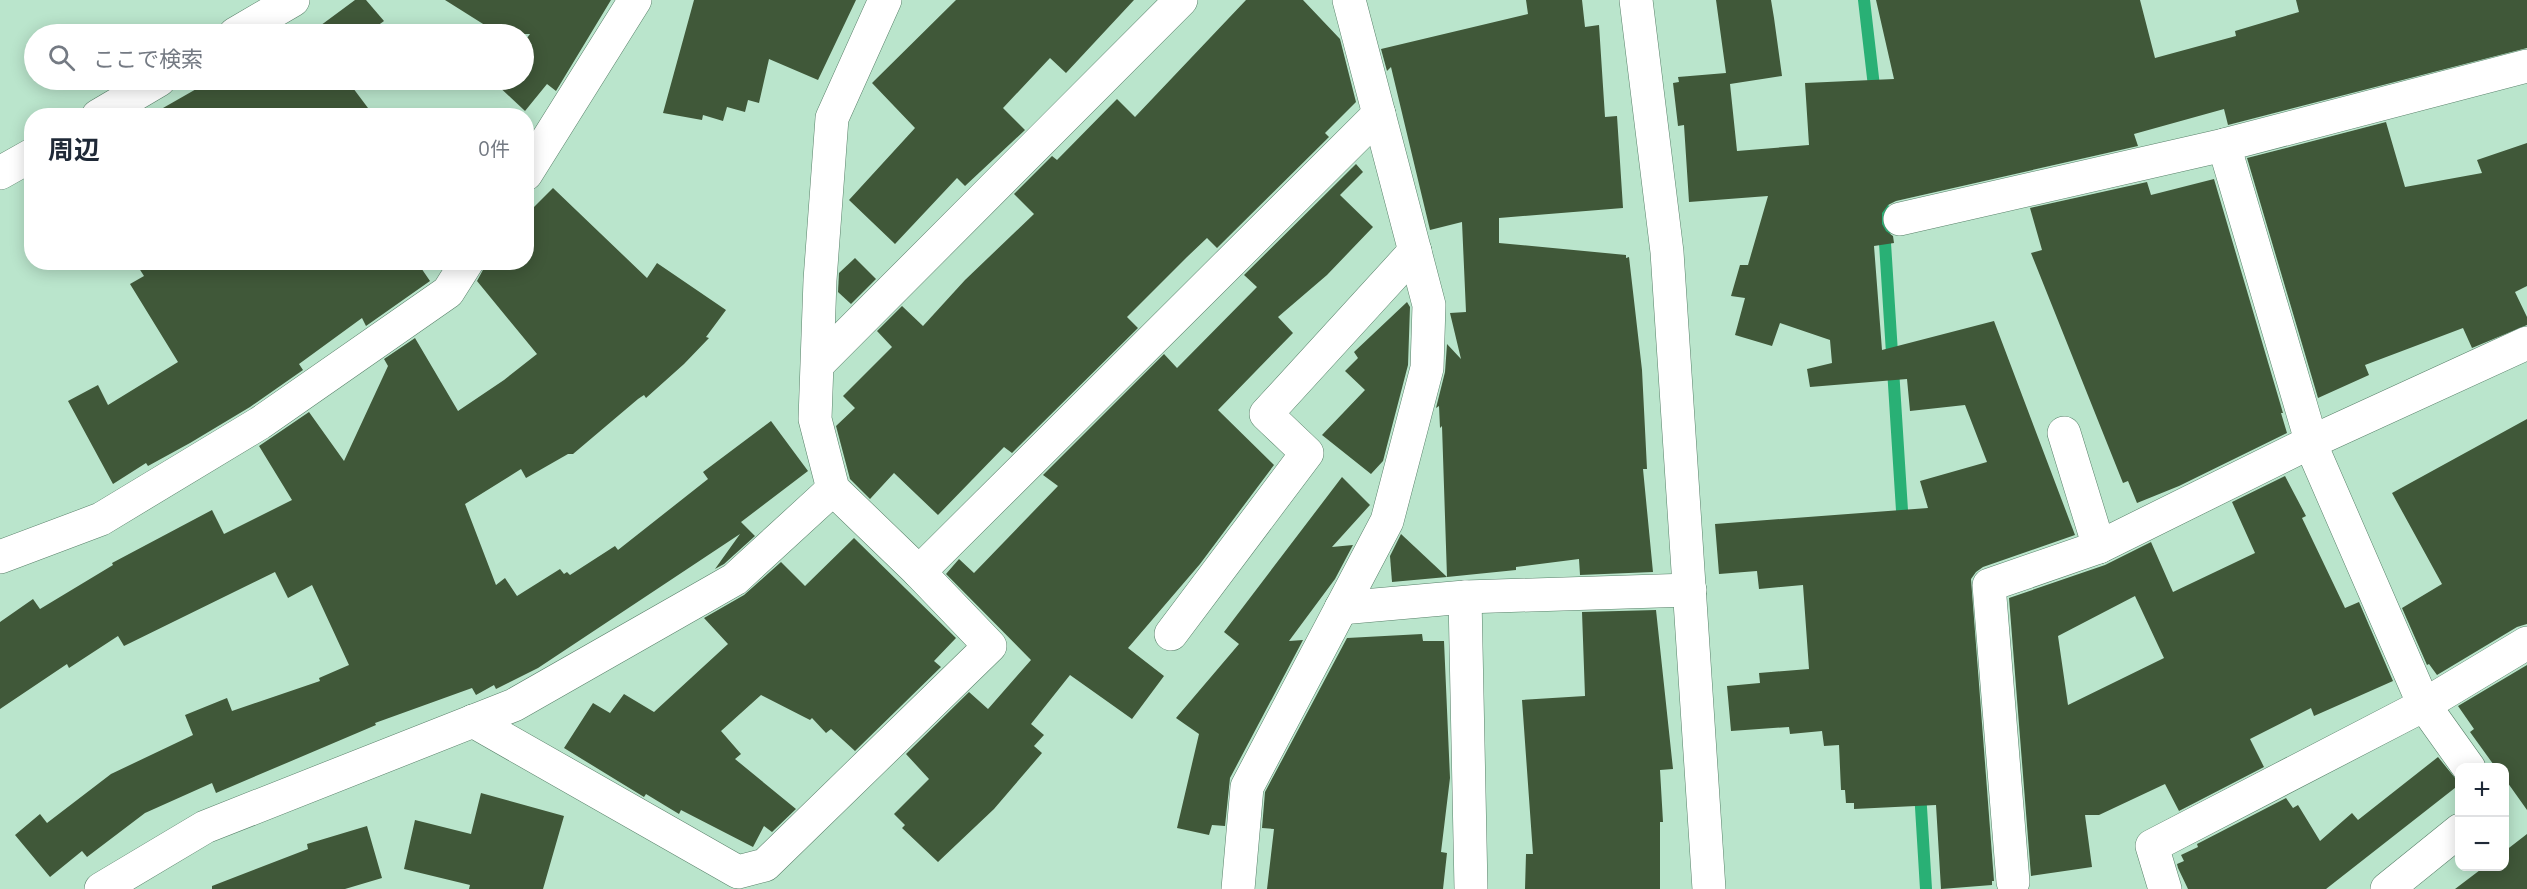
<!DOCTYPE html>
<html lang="ja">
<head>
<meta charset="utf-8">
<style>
  :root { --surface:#fff; --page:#f6f6f7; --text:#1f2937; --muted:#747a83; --line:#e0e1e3 }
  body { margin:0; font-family:"IBM Plex Sans","Noto Sans JP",sans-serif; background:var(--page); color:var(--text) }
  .controls { position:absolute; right:18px; bottom:18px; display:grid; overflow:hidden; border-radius:12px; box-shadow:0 3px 15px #0003 }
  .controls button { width:54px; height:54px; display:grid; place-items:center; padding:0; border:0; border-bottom:2px solid var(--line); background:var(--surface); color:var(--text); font:30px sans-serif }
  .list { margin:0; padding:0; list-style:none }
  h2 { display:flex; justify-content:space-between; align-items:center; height:78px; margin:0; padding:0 24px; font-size:26px }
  h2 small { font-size:20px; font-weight:400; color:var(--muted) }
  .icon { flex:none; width:33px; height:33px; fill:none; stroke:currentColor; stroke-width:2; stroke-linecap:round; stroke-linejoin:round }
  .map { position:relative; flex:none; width:2527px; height:889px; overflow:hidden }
  .search { position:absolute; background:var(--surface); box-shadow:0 3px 15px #0003; left:24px; top:24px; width:510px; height:66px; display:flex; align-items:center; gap:15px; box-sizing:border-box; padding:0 21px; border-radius:33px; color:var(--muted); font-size:22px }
  .panel { position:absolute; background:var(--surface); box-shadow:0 3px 15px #0003; left:24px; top:108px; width:510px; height:162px; border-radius:24px }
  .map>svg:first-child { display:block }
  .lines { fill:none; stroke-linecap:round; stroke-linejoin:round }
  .stream { stroke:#29b075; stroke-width:12 }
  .building { fill:#405839; fill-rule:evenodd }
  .minor-casing { stroke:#588069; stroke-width:34 }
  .primary-casing { stroke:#588069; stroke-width:34 }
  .minor { stroke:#fff; stroke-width:33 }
  .primary { stroke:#fff; stroke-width:33 }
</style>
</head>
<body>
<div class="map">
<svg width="2527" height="889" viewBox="0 0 2527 889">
  <rect width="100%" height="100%" fill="#bae5cc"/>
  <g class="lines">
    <g class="stream">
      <path d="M1864,0L1875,95"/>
      <path d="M1882,196L1903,526"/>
      <path d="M1920,791L1926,889"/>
    </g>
  </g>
  <g class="building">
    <path d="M355,0H366L384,21L366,34H309Z"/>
    <path d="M445,0H611L556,91L547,84L525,111L493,81L524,80V42L530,34H499Z"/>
    <path d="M694,0H856L818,80L769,59L759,103L748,100L745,112L727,107L723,121L703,115L702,120L663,113Z"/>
    <path d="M956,0H1134L1066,73L1050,58L1003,108L1025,130L965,186L957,178L895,244L849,200L915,128L872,83Z"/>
    <path d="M1246,0H1303L1340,39L1356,102L1325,133L1329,137L1217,248L1207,238L1187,257L1127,317L1138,328L1012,453L1004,447L938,515L894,473L870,499L850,479L836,426L855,408L843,396L892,347L877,331L902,306L923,326L965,280L1034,214L1014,194L1052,156L1057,160L1117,99L1135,117Z"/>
    <path d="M1526,0H1582L1585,27L1599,25L1605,117L1617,116L1623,208L1499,218V243L1626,255V258L1629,257L1642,370L1647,469H1643L1653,572L1580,575L1579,559L1516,567V570L1447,577L1442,426L1440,428L1439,406L1436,408L1445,372L1447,344L1461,359L1450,313L1466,312L1462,222L1430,230L1391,67L1387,71L1381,49L1528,14Z"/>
    <path d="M1716,0H1771L1774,18L1782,76L1730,84L1737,151L1809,145L1805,83L1894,79L1876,0H2140L2155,58L2236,36L2235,31L2299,12L2296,0H2527V48L2228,125L2224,109L2134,134L2138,146L1896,201L1888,205L1882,213V224L1886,231L1893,236L1894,243L1874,246L1882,350L1994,321L2075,535L1983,567L1976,572L1971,579L1994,881H1992V885L1941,889L1936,805L1854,809V803H1846L1845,790H1841L1839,745L1824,746L1822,731L1790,734L1789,727L1731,731L1727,686L1760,683L1759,673L1809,669L1803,585L1759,589L1757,571L1719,574L1715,524L1928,508L1920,481L1987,462L1965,405L1910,411L1907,379L1810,387L1807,369L1832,363L1830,340L1780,323L1772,346L1735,335L1745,298L1731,296L1740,265H1748L1768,196L1689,202L1684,125L1678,126L1673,83L1679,82L1678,77L1726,73Z"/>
    <path d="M212,80H347L374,116H149Z"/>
    <path d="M2386,122L2405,187L2482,173L2477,160L2527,143V286L2515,292L2527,317V325L2472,348L2463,328L2365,365L2369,375L2318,398L2247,158Z"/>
    <path d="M1356,164L1363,172L1340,195L1373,227L1327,275L1278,317L1293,333L1218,410L1274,465L1200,564L1128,648L1164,676L1132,719L1070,675L1031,724L1044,735L1034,746L1042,753L994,809L938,862L902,828L905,825L894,814L929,779L906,754L969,692L988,709L1031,660L946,574L959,559L974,573L1058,486L1043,475L1164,354L1177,368L1257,287L1244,275Z"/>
    <path d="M2214,179L2283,413H2281L2287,433L2179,486L2137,503L2128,481L2123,483L2031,253L2042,250L2030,208L2147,182L2151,195Z"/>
    <path d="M553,188L647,278L657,263L726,310L706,337L709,338L684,364L646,398L644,395L638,399L573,454H568L526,478L521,469L465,504L496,585L505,578L517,596L560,569L564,574L567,572L570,575L615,546L618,550L708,479L703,472L771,421L808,471L741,522L755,536L724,564L715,569L740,534L538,668L496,689L494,685L476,695L472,688L375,723L376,725L216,793L212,783L145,813L87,857L82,851L50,877L15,835L40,814L47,823L111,774L193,735L185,715L227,698L232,711L320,681L319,678L349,665L312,585L288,598L275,572L124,646L118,636L69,668L67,664L0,709V622L33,599L40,609L113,565L112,563L212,510L224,534L292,500L259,446L309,412L344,461L388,366L384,359L415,338L458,411L504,380L537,354L477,281L484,268L491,262H526V215Z"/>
    <path d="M855,258L876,279L851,304L838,292L839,273Z"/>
    <path d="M135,262H417L430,281L366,326L362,318L299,364L303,370L250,407L190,443L148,466L146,463L113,484L68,401L98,385L108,405L178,362L130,284L144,276Z"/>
    <path d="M1407,302L1410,307L1408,365L1383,461L1371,474L1322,435L1365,390L1345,371L1358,358L1354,352Z"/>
    <path d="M2527,419V624L2517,627L2437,675L2429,664L2427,665L2402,608L2442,584L2392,493Z"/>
    <path d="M2285,476L2306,516L2302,518L2345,608L2359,602L2393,681L2314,716L2311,708L2250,739L2264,767L2179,811L2165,784L2099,815H2085L2092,867L2031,876L2009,598L2105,565L2151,542L2173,592L2255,553L2232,502ZM2135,596L2164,658L2068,705L2058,636Z"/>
    <path d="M1342,477L1370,505L1332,547L1353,545L1335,579L1289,641L1303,640L1230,778L1225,826L1212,825L1209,835L1177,828L1199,734L1176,718L1239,644L1224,632Z"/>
    <path d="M1401,534L1447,577L1392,582L1390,556Z"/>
    <path d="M854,538L956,638L934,661L941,667L855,751L831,729L826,733L812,718L810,720L761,695L721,731L741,754L735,759L796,809L772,832L764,826L753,847L681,810L679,814L646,794L644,797L564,748L593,703L610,713L624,694L654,712L728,644L704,618L744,595L781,562L805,586Z"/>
    <path d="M1656,610L1673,769L1660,770L1663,822H1660V889H1525L1526,854H1533L1522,700L1585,696L1582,612Z"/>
    <path d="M1422,634L1423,641H1444L1450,778L1441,852L1447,853L1443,889H1267L1274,829L1262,828L1265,792L1347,638Z"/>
    <path d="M2527,665V810L2505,779V768H2496L2470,732L2474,729L2458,706Z"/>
    <path d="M2438,757L2460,784L2326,889H2188L2178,868L2177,864L2184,861L2181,855L2198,847L2197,844L2286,798L2293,808L2298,805L2320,841L2352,813L2358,820Z"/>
    <path d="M481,793L564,816L543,889H469L470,885L404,869L415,820L471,834Z"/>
    <path d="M367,826L382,878L345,889H212V886L308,849L307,844Z"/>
    <path d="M2527,834V889H2455L2484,867H2505V851Z"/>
  </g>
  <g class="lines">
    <g class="minor-casing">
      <g id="minor">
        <path d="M885,0L832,118L820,280L815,419L833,489L919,572L1379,114"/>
        <path d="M1636,0L1667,252L1709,889"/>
        <path d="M2224,145L2315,454L2424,705L2469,768"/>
        <path d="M526,174L635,0"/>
        <path d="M1900,219L2224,145L2527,66"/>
        <path d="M819,363L1181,0"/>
        <path d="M2064,433L2099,547"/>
        <path d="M0,557L101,519L260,423L448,292L467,262"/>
        <path d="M1465,597L1471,889"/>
        <path d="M1341,608L1465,597L1690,590"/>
        <path d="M1171,634L1307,453L1266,414L1415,251"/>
        <path d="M473,721L738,872L765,865L990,646L919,572"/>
        <path d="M2013,882L1989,585L2099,547L2311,442L2527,343"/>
        <path d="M101,889L205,827L514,705L735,579L833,489"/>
        <path d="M1238,889L1247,787L1387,521L1427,368L1429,305L1349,0"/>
        <path d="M2165,889L2152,846L2424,705L2527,643"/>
        <path d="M2387,889L2460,830"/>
      </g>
    </g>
    <g class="primary-casing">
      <g id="primary">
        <path d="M235,34L293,0"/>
        <path d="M98,116L159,80"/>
        <path d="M0,173L32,155"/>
      </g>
    </g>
    <use href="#minor" class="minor"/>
    <use href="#primary" class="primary"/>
  </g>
</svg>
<div class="controls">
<button>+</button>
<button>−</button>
</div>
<div class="search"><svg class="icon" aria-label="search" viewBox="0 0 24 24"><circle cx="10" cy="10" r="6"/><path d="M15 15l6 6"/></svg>ここで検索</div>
<section class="panel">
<h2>周辺<small>0件</small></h2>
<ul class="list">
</ul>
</section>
</div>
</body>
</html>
